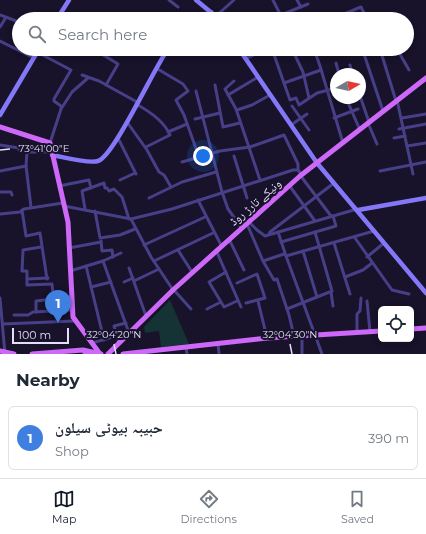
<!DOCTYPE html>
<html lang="en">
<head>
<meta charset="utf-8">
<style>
  :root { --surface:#fff; --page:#f6f6f7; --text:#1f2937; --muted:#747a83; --line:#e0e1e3; --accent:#111827 }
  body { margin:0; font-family:Montserrat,"Noto Naskh Arabic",sans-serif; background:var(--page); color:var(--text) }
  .controls { position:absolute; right:12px; bottom:12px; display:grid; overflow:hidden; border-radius:6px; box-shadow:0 2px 6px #0003 }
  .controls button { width:36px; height:36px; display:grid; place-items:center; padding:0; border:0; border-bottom:1px solid var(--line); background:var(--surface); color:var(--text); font:20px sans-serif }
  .compass { position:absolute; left:330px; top:68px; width:36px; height:36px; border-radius:50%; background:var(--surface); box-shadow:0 2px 6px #0003; rotate:81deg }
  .scale { position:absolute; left:12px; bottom:10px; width:57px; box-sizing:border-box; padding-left:4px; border:2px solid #e3ddfe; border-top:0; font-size:11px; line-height:14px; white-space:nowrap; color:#e3ddfe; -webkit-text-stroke:3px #18122a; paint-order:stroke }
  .you { position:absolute; left:203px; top:156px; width:14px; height:14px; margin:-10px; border:3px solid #fff; border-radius:50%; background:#1a73e8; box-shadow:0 0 0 6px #1a73e833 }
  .badge { display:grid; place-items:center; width:26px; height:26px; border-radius:50%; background:var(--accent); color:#fff; font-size:13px; font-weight:700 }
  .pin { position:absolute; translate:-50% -33px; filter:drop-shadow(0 1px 2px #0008) }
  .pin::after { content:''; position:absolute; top:21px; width:14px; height:12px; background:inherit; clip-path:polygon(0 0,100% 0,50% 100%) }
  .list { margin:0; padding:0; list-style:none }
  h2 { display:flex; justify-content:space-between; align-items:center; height:52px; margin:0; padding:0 16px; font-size:17px }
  h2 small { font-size:13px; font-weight:400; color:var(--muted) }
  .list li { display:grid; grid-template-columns:26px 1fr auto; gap:12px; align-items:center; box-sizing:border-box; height:64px; margin:0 8px 8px; padding:0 8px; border:1px solid var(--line); border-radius:6px }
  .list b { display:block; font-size:15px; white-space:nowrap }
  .list p { margin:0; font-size:13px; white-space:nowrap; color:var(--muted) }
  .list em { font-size:13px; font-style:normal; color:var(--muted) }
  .icon { flex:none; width:22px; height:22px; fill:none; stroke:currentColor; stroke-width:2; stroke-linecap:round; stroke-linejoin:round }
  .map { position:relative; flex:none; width:426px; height:354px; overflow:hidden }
  .search { position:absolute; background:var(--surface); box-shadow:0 2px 6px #0003; left:12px; right:12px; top:12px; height:44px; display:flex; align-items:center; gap:10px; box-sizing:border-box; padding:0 14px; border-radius:22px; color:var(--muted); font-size:15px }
  .sheet { height:124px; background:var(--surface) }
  nav { display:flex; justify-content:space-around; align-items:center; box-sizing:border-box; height:56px; border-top:1px solid var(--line); background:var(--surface); font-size:11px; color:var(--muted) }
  nav a { display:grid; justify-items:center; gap:2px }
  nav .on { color:var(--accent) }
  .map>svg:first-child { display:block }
  .green { fill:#153334 }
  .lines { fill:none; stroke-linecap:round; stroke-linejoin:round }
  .street { stroke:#473f87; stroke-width:3 }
  .secondary { stroke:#8478f9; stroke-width:4.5 }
  .primary { stroke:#cd68f9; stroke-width:5 }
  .ticks { fill:none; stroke:#e3ddfe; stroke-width:1.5 }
  .labels { text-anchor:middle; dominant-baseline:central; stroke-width:4; stroke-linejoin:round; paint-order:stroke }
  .street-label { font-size:12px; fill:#e3ddfe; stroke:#18122a }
  .ticks-label { font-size:10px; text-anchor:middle; fill:#e3ddfe; stroke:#18122a; stroke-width:4; stroke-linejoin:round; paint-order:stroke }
</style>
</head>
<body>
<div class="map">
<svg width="426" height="354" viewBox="0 0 426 354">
  <rect width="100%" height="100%" fill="#18122a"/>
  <path class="green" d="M170,300L189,344L161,347L159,331L145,333L144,327Z"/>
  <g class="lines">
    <g class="street">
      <path d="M169,0L178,7"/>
      <path d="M273,0L280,14"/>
      <path d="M297,0L301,7"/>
      <path d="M0,15L19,22"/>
      <path d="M216,16L234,0"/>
      <path d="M271,19L308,4"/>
      <path d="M332,19L361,7L367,19"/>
      <path d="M0,27L5,19"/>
      <path d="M0,41L34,58"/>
      <path d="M272,49L290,100L296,98L299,105L317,93L336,88"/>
      <path d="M292,49L303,72L309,98"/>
      <path d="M314,49L320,66L343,143"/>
      <path d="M380,49L396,101"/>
      <path d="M397,49L409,70"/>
      <path d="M37,52L71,70L54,99V101L61,106V109L50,143"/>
      <path d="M100,53L118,64L106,85"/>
      <path d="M364,54L383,111"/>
      <path d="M245,59L266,49"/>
      <path d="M336,63L339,74"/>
      <path d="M350,65L352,74"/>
      <path d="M156,68L183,84L188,91L176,100L184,115L199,157"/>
      <path d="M82,75L99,81L137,102"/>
      <path d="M234,81L225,89L236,109L260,180"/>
      <path d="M284,83L321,70"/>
      <path d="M215,85L223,127L240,123"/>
      <path d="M196,91L222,192L228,209L241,227"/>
      <path d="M228,95L258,77"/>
      <path d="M360,96L369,122"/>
      <path d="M346,98L360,130"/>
      <path d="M397,100L413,174"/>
      <path d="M136,104C149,111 164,121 170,135L146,147"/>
      <path d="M292,106L309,130"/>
      <path d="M61,109L72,92L88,78"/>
      <path d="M237,110L252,105L270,95"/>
      <path d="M334,118L358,109"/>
      <path d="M402,118L426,114"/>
      <path d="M195,119L220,113"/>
      <path d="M127,122L147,150L159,172L164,175L171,187"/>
      <path d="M368,123L377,144"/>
      <path d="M291,125L307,114"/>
      <path d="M399,129L426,124"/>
      <path d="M168,132L187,124"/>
      <path d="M118,138L136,174"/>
      <path d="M394,138L405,136"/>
      <path d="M0,145L19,148V150L27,152H51"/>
      <path d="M407,146L426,143"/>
      <path d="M27,152L26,166L31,207"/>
      <path d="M234,156L247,198"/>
      <path d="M182,162L220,151L250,147L284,135L298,164V170"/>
      <path d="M0,171L26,166"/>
      <path d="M380,171L426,162"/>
      <path d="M300,175L331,216"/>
      <path d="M120,180L135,173"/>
      <path d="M289,185L315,221"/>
      <path d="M59,186L89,180L91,188"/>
      <path d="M0,192H11L12,195"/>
      <path d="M149,198L182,182L216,172"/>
      <path d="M198,200L221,245"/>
      <path d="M64,206L131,219L172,209L293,170H298L301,174"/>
      <path d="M85,209L82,191L104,183L105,188H107L109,191L114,189L122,197L129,219"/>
      <path d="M22,210L26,236L40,233L47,279"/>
      <path d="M95,211L100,238L120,235L135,229"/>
      <path d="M0,214L20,212L24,209L63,203"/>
      <path d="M131,219L151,257L173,290"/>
      <path d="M249,222L257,230L265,236L357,209"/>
      <path d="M247,224L263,261L274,280L277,279L289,315L294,336"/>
      <path d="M278,232L286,256"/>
      <path d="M269,234L270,232L334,183"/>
      <path d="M355,238L392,290L409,294"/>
      <path d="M229,239L244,270"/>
      <path d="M101,241L102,251L112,250L113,257"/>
      <path d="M281,242L336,226L333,216"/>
      <path d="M334,243L350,294"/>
      <path d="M144,245L205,217"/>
      <path d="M41,247L23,250L22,271H27V285L52,284L55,311"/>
      <path d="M69,248L101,242"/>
      <path d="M178,250L192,272"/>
      <path d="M216,250L241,307"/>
      <path d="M303,251L317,297"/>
      <path d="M367,257L384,243"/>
      <path d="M103,261L129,333"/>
      <path d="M154,261L213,233"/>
      <path d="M263,261L284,254"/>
      <path d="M86,266L104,340"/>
      <path d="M129,268L146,316"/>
      <path d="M70,271L103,261L121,253"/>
      <path d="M226,272L209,282L224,307L237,301"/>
      <path d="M345,277L363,270L372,263"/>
      <path d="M27,279L48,278"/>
      <path d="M134,281L159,269"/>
      <path d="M124,282L133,278"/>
      <path d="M237,283L257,274L265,298L246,303"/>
      <path d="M91,287L111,282"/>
      <path d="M173,289L191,309"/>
      <path d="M331,292L333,306"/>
      <path d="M0,298L5,354"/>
      <path d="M53,298L71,297"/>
      <path d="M258,301L267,338"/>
      <path d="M367,301L370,332"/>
      <path d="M207,309L221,302"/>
      <path d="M287,309L332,291L315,232"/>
      <path d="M36,312V301L53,299"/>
      <path d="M14,315H28L33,312L72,310"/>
      <path d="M3,324L74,321"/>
      <path d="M357,333V314L360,311L361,298"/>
      <path d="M92,343L116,336"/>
      <path d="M119,343L114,326L126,323"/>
      <path d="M218,344L219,354"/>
      <path d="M186,347L187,354"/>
      <path d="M302,354V336"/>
      <path d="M322,354L286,256L374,231"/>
    </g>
    <g class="secondary">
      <path d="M196,0L219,19"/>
      <path d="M57,19L69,0"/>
      <path d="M201,19L211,12"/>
      <path d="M239,49L317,163L426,293"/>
      <path d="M0,115L39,49"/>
      <path d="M52,155C63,157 88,164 98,161C114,156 154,68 168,49"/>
      <path d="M358,210L426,198"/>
    </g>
    <g class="primary">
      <path d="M0,127L50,143L68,222L73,317L100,354"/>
      <path d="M411,329L426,328"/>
      <path d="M0,351L14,354"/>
      <path d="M32,354L83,350L101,354"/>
      <path d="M85,354H93"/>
      <path d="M108,354L173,290L300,176L426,78"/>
      <path d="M123,354L267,338L381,331"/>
    </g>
  </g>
  <path class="ticks" d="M0,150L10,149M114,344L116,354M290,344L292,354"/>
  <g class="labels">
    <g class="street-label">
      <text transform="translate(255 202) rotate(-41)">ونیکے تارڑ روڈ</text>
    </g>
  </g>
  <g class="ticks-label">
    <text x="44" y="152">73°41'00"E</text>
    <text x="114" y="338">32°04'20"N</text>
    <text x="290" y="338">32°04'30"N</text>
  </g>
</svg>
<div class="controls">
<button><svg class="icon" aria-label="locate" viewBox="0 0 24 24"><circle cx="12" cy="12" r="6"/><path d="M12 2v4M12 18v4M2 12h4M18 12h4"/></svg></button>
</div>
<svg class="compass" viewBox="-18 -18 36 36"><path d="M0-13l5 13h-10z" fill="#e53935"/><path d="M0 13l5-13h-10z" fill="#747a83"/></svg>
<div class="scale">100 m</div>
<div class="you"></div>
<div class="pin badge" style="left:58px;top:323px;background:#3f7fe0">1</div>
<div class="search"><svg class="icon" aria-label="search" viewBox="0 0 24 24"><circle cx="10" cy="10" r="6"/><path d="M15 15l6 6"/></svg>Search here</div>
</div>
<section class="sheet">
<h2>Nearby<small></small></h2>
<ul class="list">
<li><span class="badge" style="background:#3f7fe0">1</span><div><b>حبیبہ بیوٹی سیلون</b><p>Shop</p></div><em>390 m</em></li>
</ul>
</section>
<nav>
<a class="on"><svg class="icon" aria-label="map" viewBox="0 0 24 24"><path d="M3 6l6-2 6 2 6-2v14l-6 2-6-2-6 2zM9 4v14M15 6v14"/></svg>Map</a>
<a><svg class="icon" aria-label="directions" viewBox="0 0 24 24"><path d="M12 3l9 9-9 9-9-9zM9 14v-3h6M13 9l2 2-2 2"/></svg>Directions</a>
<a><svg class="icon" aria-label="saved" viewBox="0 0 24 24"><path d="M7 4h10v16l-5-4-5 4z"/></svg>Saved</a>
</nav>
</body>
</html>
